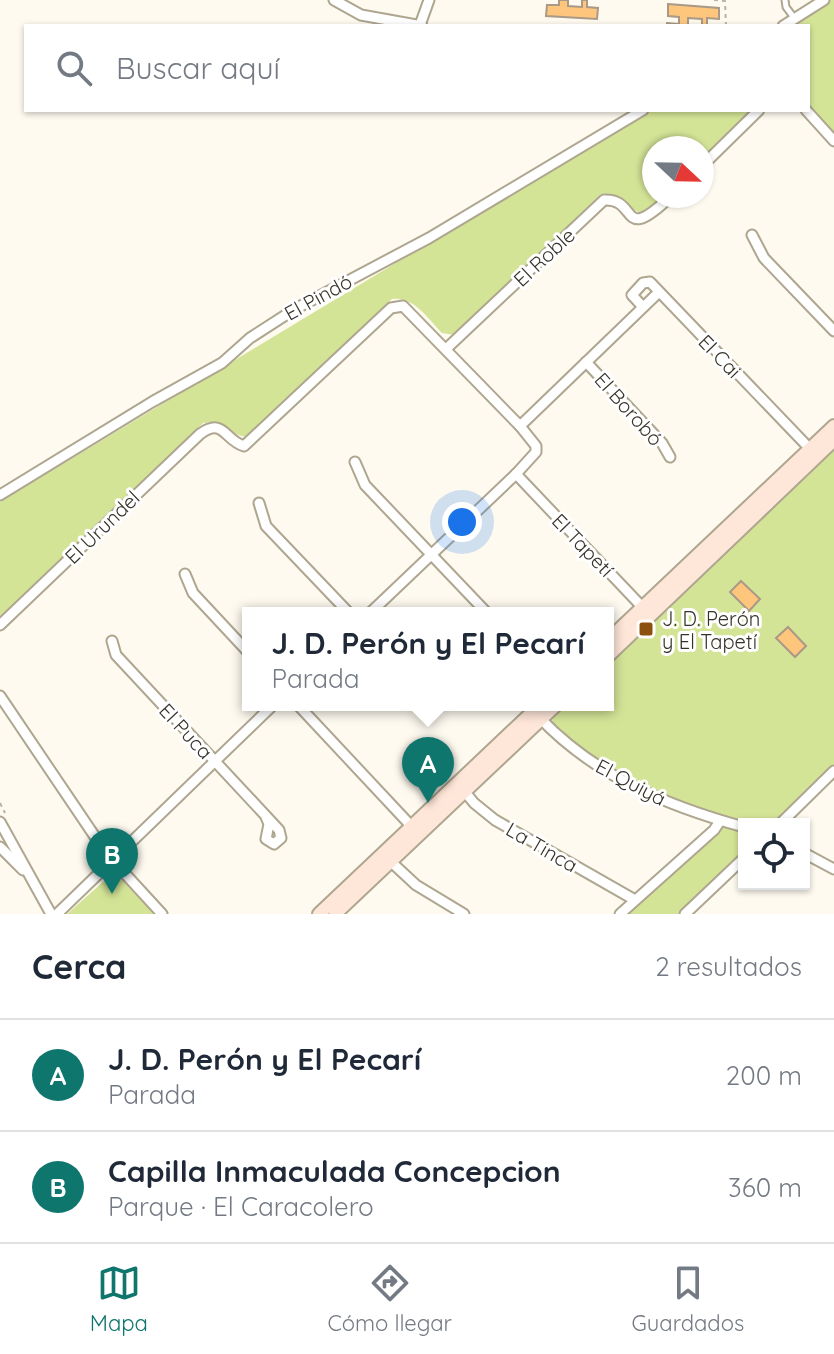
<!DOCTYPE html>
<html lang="es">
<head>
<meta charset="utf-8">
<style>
  :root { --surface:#fff; --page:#f2f2f3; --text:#1f2937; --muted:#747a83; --line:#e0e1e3; --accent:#0f766e }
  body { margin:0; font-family:Quicksand,sans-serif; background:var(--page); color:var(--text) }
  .controls { position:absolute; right:24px; bottom:24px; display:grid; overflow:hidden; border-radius:0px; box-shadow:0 2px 6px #0004 }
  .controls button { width:72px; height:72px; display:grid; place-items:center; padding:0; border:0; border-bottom:2px solid var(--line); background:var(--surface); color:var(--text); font:40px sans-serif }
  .compass { position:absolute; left:642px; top:136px; width:72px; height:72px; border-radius:50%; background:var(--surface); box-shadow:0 2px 6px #0004; rotate:112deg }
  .you { position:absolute; left:462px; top:522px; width:28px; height:28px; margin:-20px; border:6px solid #fff; border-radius:50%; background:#1a73e8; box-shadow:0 0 0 12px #1a73e833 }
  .badge { display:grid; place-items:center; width:52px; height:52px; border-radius:50%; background:var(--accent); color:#fff; font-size:26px; font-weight:700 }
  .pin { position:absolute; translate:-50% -66px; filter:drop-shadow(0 2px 4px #0008) }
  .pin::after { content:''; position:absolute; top:42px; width:28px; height:24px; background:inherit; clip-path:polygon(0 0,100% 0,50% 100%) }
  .popup { position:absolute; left:242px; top:607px; width:372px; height:104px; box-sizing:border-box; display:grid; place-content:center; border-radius:0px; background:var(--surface); filter:drop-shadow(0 2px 6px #0005); font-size:26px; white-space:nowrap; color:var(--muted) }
  .popup b { font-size:30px; color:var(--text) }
  .popup::after { content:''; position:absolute; left:50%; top:100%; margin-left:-16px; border:16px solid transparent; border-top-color:var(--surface) }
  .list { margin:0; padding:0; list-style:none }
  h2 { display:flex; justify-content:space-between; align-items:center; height:104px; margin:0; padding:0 32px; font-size:34px }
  h2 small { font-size:26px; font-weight:400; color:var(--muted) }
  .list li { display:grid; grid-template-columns:52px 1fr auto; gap:24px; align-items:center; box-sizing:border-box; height:112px; padding:0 32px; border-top:2px solid var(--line) }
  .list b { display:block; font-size:30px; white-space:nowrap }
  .list p { margin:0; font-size:26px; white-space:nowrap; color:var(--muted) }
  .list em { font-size:26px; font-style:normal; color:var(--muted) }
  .icon { flex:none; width:44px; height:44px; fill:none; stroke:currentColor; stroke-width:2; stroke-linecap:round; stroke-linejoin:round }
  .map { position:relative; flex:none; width:834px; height:914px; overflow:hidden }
  .search { position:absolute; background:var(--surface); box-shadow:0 2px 6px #0004; left:24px; right:24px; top:24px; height:88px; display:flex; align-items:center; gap:20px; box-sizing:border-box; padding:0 28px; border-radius:0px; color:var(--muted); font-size:30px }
  .sheet { height:328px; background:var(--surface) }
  nav { display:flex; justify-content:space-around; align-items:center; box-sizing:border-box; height:112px; border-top:2px solid var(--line); background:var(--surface); font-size:22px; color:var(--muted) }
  nav a { display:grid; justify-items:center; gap:4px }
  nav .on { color:var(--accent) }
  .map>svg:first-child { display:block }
  .green { fill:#d4e497 }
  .building { fill:#fdc67c; stroke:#a99986; stroke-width:2; fill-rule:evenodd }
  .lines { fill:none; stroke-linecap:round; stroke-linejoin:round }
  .service-casing { stroke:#aea68f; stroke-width:9 }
  .minor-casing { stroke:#aea68f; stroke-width:13 }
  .secondary-casing { stroke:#aea68f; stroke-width:16 }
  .path { stroke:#b7b3a9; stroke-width:2; stroke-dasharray:4 4; stroke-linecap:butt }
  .service { stroke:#fff; stroke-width:5 }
  .minor { stroke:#fff; stroke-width:9 }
  .secondary { stroke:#fee6d8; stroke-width:12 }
  .poi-dot { fill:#8c510e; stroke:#fff; stroke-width:3 }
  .labels { text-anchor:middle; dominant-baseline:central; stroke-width:6; stroke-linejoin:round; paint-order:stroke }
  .street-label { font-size:20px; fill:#37332a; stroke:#fff }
  .poi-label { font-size:20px; fill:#37332a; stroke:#fff; text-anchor:start }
</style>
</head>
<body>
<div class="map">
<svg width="834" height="914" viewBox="0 0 834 914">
  <rect width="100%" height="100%" fill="#fefaf0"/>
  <g class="green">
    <path d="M831,0H834V134L808,106V26H788Z"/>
    <path d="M649,110H755L702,161V148H654V196H665L645,214C627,211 622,191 601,194L455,335L442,333C428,319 414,296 392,299L246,437C227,434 226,419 203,423L0,618V502Z"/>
    <path d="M834,445V767L774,824C694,824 611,776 552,724L553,715L563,705H608V662Z"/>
    <path d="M720,821L744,827V858L685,914H620Z"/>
    <path d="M112,874L117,875L154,914H67Z"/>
  </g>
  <g class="building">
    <path d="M559,0H568V6L582,7V0H587V7L598,8L597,19L546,16L547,5H559Z"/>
    <path d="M668,4L719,8V19L707,18V26H667V23L679,24V17L668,16ZM688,18L702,19V26L688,25Z"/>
    <path d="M741,581L760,599L749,611L730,592Z"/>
    <path d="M788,627L806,646L795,657L776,638Z"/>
  </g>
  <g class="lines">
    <g class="service-casing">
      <path id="service" d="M785,0L786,7L795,19"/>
    </g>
    <g class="minor-casing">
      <g id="minor">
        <path d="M334,0L361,15L422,26"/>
        <path d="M420,25L429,0"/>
        <path d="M783,26L824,0"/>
        <path d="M806,110L834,141"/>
        <path d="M702,166L759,110"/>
        <path d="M752,235L764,258L834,331"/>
        <path d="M643,307L632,295L643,283L650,282L813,452"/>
        <path d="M446,349L604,200C639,198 619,246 671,196"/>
        <path d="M586,362L662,443L670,457"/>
        <path d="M520,426L659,292"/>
        <path d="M355,462L365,485L487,613"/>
        <path d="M516,474L646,611"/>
        <path d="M0,495L152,402L222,363L250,338L295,309L429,238L643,110"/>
        <path d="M259,503L266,526L349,613"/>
        <path d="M185,574L193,593L248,652"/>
        <path d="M0,625L200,434C224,417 224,440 244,446L391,308L403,306L520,426L536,446V452L516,474L370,613"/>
        <path d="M112,641L116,655L279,830L281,838L274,844L266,839L269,824L266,817"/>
        <path d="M0,696L106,853L162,914"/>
        <path d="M298,705L414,829"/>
        <path d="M539,717C595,776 667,806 744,827"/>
        <path d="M461,787L474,803L495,820L635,900"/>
        <path d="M0,822L51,914"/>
        <path d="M780,824L834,771"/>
        <path d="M0,847L23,870"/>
        <path d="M804,853L834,869"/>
        <path d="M388,859L416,885L464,914"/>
        <path d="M57,914L273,705"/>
        <path d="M620,914L714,830L720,821"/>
        <path d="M685,914L744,858"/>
      </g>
    </g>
    <g class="secondary-casing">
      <g id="secondary">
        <path d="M608,640L834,426"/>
        <path d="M608,656L834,440"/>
        <path d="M319,914L540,705"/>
        <path d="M335,914L556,705"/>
      </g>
    </g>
    <g class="path">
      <path d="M714,0L725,1L726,26"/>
      <path d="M0,803L5,813"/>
    </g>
    <use href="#service" class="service"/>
    <use href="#minor" class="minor"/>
    <use href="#secondary" class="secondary"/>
  </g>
  <rect class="poi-dot" x="638" y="621" width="16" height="16" rx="4"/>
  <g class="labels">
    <g class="street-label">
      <text transform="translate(544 257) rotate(-43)">El Roble</text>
      <text transform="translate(318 297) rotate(-29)">El Pindó</text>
      <text transform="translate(720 356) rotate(46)">El Cai</text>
      <text transform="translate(629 409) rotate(48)">El Borobó</text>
      <text transform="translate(102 527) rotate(-44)">El Urundel</text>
      <text transform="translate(583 545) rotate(46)">El Tapetí</text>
      <text transform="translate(186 731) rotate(47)">El Puca</text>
      <text transform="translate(631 782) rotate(28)">El Quiyá</text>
      <text transform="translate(542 847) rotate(30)">La Tinca</text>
    </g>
    <g class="poi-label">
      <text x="662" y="618">J. D. Perón<tspan x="662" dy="23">y El Tapetí</tspan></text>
    </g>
  </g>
</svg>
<div class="controls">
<button><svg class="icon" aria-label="locate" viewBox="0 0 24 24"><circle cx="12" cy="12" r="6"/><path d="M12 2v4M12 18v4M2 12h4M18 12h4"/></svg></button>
</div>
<svg class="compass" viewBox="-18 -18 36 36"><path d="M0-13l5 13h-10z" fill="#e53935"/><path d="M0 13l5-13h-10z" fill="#747a83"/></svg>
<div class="you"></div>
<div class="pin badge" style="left:428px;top:803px">A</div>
<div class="popup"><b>J. D. Perón y El Pecarí</b>Parada</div>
<div class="pin badge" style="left:112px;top:894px">B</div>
<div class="search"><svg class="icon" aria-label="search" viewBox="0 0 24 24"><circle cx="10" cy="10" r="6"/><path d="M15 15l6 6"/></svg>Buscar aquí</div>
</div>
<section class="sheet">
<h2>Cerca<small>2 resultados</small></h2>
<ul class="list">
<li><span class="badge">A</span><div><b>J. D. Perón y El Pecarí</b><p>Parada</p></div><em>200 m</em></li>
<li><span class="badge">B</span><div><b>Capilla Inmaculada Concepcion</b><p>Parque · El Caracolero</p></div><em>360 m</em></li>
</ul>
</section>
<nav>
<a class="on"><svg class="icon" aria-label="map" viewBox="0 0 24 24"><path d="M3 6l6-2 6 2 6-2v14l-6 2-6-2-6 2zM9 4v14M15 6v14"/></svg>Mapa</a>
<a><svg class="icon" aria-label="directions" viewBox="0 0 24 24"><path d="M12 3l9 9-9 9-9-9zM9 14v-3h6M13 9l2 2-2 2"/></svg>Cómo llegar</a>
<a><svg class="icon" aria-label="saved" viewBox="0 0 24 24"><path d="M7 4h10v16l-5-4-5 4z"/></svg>Guardados</a>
</nav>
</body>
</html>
